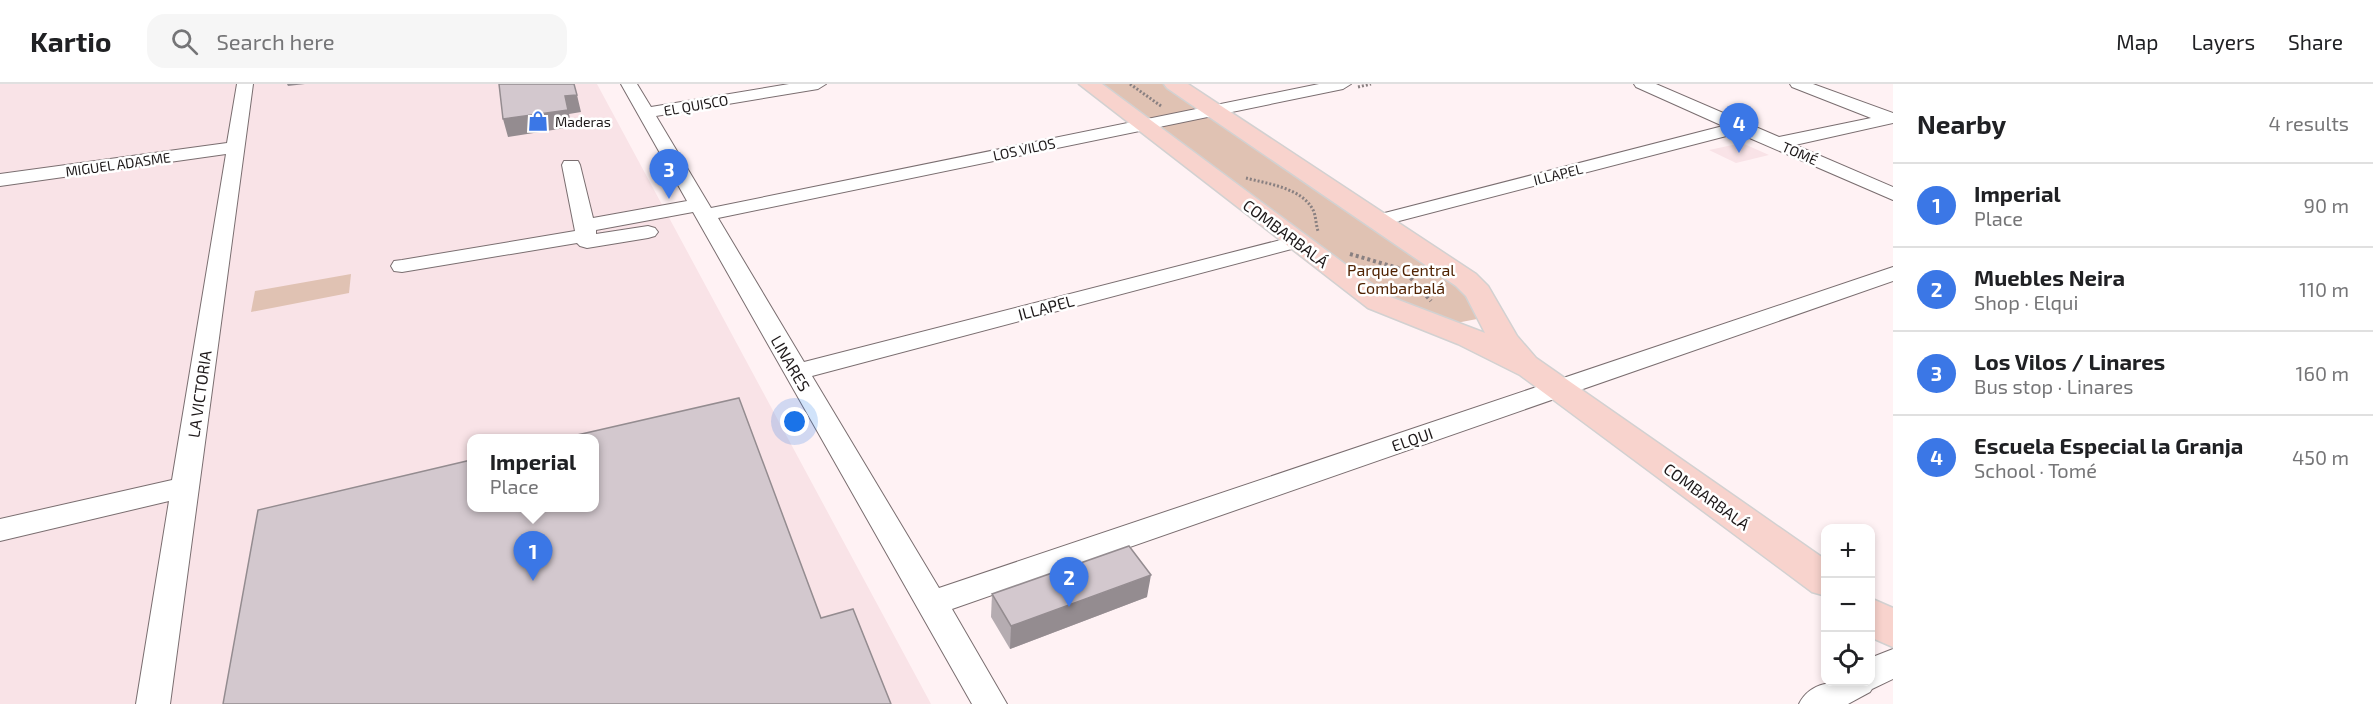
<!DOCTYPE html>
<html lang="en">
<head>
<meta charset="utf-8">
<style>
  :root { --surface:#fff; --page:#f6f6f6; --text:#202124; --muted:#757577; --line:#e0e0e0; --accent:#3b77e6 }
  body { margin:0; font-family:"Exo 2",sans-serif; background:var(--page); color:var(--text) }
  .controls { position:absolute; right:18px; bottom:18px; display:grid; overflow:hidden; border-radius:12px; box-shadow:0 3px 9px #0003 }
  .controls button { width:54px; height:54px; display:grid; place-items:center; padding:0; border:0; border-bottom:2px solid var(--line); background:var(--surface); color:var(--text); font:30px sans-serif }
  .you { position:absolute; left:795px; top:338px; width:21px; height:21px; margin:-15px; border:4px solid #fff; border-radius:50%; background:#1a73e8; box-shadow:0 0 0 9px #1a73e833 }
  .badge { display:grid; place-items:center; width:39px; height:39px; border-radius:50%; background:var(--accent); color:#fff; font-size:20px; font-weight:700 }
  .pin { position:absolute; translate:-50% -50px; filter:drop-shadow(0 2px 3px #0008) }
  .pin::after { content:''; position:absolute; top:32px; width:21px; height:18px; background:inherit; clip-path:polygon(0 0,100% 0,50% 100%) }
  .popup { position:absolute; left:467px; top:350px; width:132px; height:78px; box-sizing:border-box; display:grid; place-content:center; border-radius:12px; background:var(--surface); filter:drop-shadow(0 2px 4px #0005); font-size:20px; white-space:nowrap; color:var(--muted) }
  .popup b { font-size:22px; color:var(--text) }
  .popup::after { content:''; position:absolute; left:50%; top:100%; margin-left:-12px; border:12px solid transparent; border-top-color:var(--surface) }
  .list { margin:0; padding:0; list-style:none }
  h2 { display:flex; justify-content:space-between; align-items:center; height:78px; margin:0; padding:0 24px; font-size:26px }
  h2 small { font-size:20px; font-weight:400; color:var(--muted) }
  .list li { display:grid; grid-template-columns:39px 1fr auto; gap:18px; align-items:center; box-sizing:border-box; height:84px; padding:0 24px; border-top:2px solid var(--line) }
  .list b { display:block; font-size:22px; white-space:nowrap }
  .list p { margin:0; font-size:20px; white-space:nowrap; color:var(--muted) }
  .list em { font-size:20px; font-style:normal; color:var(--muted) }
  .icon { flex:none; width:33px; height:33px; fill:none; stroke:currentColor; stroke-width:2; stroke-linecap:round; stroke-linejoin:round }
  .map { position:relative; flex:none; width:1893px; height:620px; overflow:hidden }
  header { display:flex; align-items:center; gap:36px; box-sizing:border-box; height:84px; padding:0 30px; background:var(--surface); border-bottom:2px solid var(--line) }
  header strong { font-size:28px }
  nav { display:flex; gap:33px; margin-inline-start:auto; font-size:21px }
  .search { width:420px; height:54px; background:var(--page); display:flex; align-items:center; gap:15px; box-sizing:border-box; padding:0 21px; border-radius:18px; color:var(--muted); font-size:22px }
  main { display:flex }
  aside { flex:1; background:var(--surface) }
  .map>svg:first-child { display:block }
  .built { fill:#f9e3e7; fill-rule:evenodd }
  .green { fill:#e0c2b3 }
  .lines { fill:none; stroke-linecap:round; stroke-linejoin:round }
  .minor-casing { stroke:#7a6e70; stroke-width:2 }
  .major-casing { stroke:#d2d1d1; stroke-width:3 }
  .path-far1 { stroke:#898081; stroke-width:3; stroke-dasharray:2 2; stroke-linecap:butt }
  .path { stroke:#898081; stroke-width:4; stroke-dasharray:3 3; stroke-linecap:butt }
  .minor { fill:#fff; fill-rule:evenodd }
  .major { fill:#f8d3cd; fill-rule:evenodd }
  .wall { fill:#b5acb1 }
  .shaded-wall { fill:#948c90 }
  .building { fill:#d3c8ce; stroke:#948c90; stroke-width:1.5 }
  .labels { text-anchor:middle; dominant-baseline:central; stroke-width:5; stroke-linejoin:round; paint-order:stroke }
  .far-street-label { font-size:14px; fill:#1e191a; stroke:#fff }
  .far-poi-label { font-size:14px; fill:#1e191a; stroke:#fff; text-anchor:start }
  .street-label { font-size:16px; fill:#1e191a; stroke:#fff }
  .park-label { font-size:16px; fill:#502303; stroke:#fff }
</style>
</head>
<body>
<header>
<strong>Kartio</strong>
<div class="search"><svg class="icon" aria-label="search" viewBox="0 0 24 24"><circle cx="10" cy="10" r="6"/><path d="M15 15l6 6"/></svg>Search here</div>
<nav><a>Map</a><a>Layers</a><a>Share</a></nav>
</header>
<main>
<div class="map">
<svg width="1893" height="620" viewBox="0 0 1893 620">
  <rect width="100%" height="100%" fill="#fff2f4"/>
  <g class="built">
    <path d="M0,0H597L931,620H0ZM472,354H594V424H472Z"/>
    <path d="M1742,59L1769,71L1736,79L1709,66Z"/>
  </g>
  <g class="green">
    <path d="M1100,0H1163L1459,200L1477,235L1451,240L1389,220Z"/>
    <path d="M351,190L349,209L251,228L255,207Z"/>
  </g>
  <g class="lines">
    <g class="minor-casing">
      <g id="minor">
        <path d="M237,0H253L170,620H136L169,417L0,457V435L172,396L226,70L0,102V90L227,59Z"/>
        <path d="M621,0H637L651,23L789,0H826L818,5L656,32L711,124L1319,0H1351L1343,5L718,134L804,278L1296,152L1303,154L1306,158L1303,162L812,292L939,504L1893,183V197L952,525L1007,620H972L693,128L596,146V150L648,142L655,144L658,148L655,152L648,154L587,164L580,162L577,159L402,188L394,187L391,182L394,177L402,176L575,147L562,81L564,77H578L580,81L593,134L687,117Z"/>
        <path d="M1634,0H1656L1779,53L1871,34L1792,3L1790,0H1813L1893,29V39L1795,61L1893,103V116L1738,49L1376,143L1369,141L1366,137L1369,133L1723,42L1636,3Z"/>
        <path d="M1893,565V595L1872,605L1870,608L1848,620H1799C1812,593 1844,598 1870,598V574Z"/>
      </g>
    </g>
    <g class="major-casing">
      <g id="major">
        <path d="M1079,0H1102L1388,212L1485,249L1466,212L1456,202L1167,4L1164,0H1188L1476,190L1488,202L1517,252L1536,274L1826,476V512L1812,508L1520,291L1458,260L1368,224Z"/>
        <path d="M1870,514L1893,524V563L1870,553Z"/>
      </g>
    </g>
    <g class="path-far1">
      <path d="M1130,0L1161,22"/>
      <path d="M1358,3L1371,0"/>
      <path d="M1246,94C1268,100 1304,104 1314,128C1316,134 1316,141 1318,147"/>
    </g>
    <path class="path" d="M1350,170L1398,184L1409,192L1431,217"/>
    <use href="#minor" class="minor"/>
    <use href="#major" class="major"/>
  </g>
  <path class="wall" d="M992,510L1147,513L1010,565L991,533Z"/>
  <g class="shaded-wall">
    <path d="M287,0H305L288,2Z"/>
    <path d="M577,11L581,28L569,30L572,43L508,53L503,35L565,12Z"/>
    <path d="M1151,491L1147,513L1010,565L1011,542Z"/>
  </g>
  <g class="building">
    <path d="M499,0H574L577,11L565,12L568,26L503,35Z"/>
    <path d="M739,314L821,534L853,525L891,620H223L258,426L471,376V423H594V354H564Z"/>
    <path d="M1129,462L1151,491L1011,542L992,510Z"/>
  </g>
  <defs>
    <g id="shop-bare" transform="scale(1.62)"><path d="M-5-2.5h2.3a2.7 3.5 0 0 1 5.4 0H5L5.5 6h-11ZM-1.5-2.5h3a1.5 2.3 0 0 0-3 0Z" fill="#3b77e6" stroke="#fff" stroke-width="2.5" paint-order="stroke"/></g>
  </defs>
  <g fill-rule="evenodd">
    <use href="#shop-bare" x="538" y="37"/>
  </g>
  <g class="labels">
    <g class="far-street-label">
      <text transform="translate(696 21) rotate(-10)">EL QUISCO</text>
      <text transform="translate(1024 65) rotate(-12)">LOS VILOS</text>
      <text transform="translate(1800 69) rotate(24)">TOMÉ</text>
      <text transform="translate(118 80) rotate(-8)">MIGUEL ADASME</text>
      <text transform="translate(1558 90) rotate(-14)">ILLAPEL</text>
    </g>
    <g class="far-poi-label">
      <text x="555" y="37">Maderas</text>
    </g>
    <g class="street-label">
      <text transform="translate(1286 149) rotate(37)">COMBARBALÁ</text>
      <text transform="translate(1046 223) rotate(-15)">ILLAPEL</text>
      <text transform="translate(791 279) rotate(60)">LINARES</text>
      <text transform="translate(199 310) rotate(-82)">LA VICTORIA</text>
      <text transform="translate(1412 355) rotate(-19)">ELQUI</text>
      <text transform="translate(1707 412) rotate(36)">COMBARBALÁ</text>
    </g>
    <g class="park-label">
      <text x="1401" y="185">Parque Central<tspan x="1401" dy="18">Combarbalá</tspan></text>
    </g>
  </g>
</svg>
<div class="controls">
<button>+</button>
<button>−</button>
<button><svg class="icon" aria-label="locate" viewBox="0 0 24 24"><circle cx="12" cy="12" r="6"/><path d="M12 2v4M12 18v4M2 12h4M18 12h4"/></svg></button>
</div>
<div class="you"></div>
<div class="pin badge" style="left:533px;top:497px">1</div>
<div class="popup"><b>Imperial</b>Place</div>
<div class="pin badge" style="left:1069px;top:523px">2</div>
<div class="pin badge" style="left:669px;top:115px">3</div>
<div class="pin badge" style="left:1739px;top:69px">4</div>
</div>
<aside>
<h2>Nearby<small>4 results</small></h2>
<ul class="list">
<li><span class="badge">1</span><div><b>Imperial</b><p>Place</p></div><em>90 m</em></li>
<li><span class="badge">2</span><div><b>Muebles Neira</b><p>Shop · Elqui</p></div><em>110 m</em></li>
<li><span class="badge">3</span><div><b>Los Vilos / Linares</b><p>Bus stop · Linares</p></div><em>160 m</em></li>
<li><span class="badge">4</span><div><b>Escuela Especial la Granja</b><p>School · Tomé</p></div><em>450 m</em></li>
</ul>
</aside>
</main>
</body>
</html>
